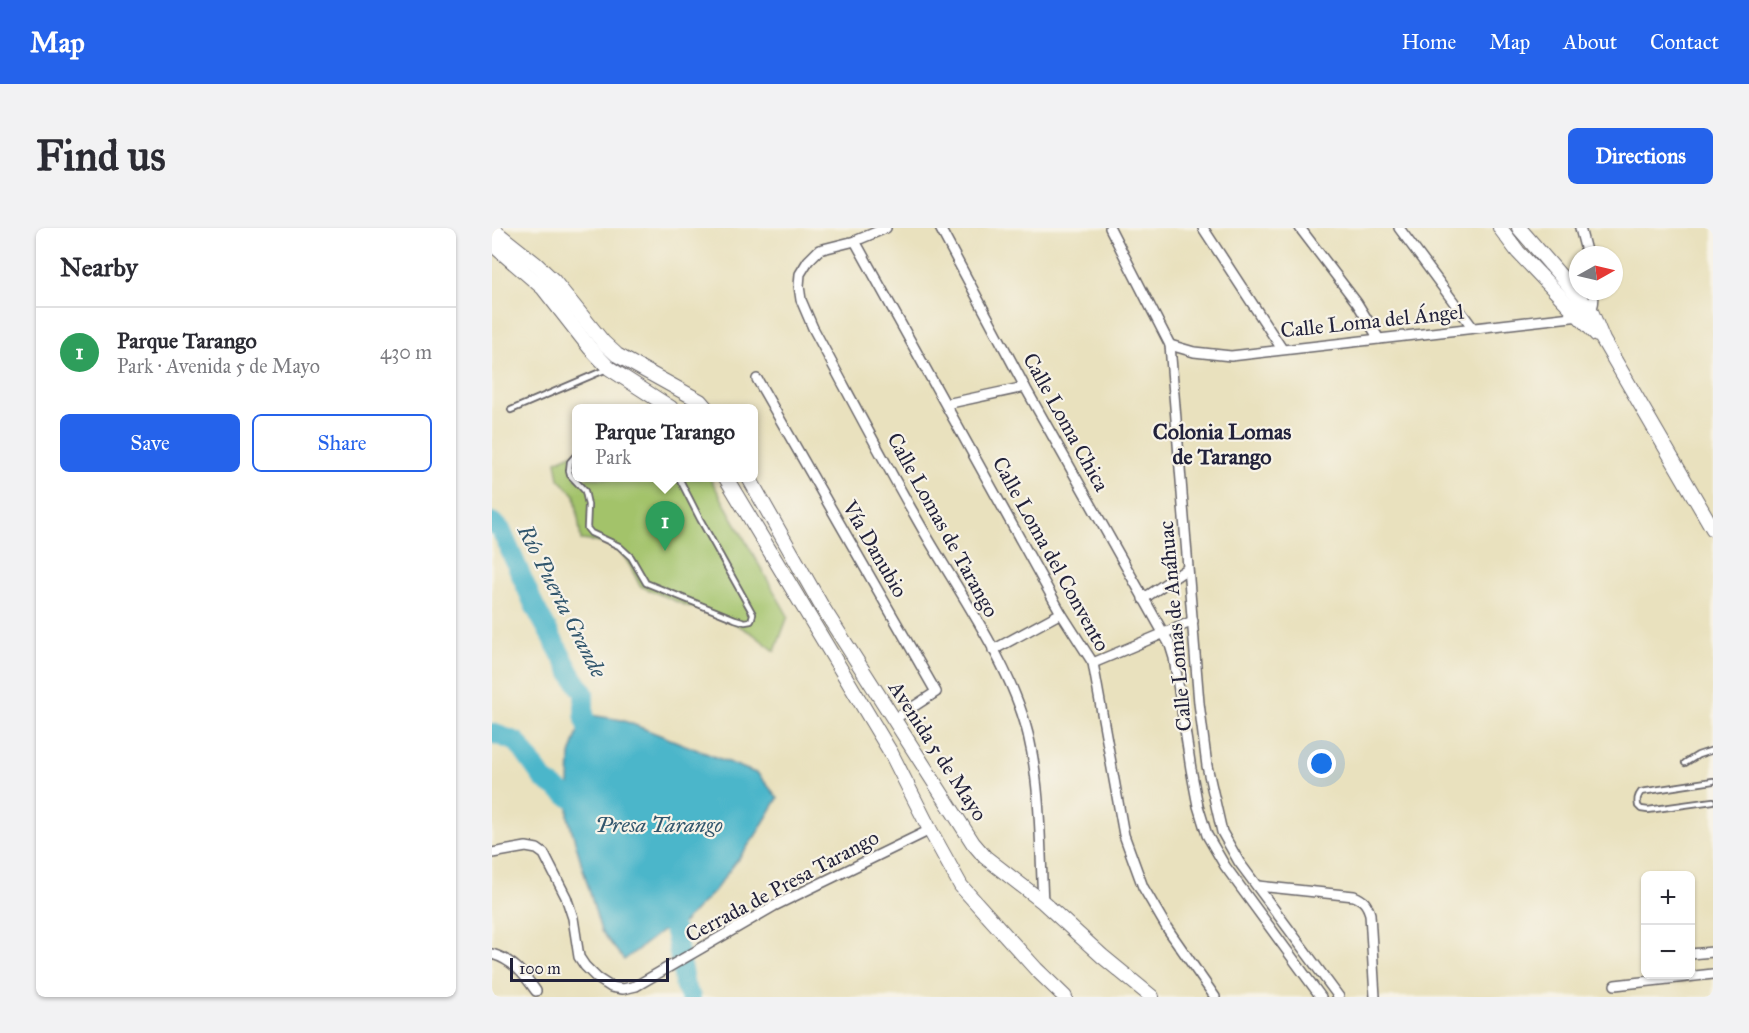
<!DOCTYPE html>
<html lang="en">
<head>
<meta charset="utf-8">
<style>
  :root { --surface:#fff; --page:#f2f2f3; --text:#2b2b33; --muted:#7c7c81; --line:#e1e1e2; --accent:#2563eb }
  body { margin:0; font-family:"IM FELL Great Primer",serif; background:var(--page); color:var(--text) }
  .controls { position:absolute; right:18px; bottom:18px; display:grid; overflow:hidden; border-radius:9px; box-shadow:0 2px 4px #0004 }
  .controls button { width:54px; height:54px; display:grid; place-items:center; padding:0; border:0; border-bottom:2px solid var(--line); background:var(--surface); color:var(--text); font:30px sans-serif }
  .compass { position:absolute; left:1077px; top:18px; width:54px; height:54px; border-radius:50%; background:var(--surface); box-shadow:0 2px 4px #0004; rotate:82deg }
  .scale { position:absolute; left:18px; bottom:15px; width:159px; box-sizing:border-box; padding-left:6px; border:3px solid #22223b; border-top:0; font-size:16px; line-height:21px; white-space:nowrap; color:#22223b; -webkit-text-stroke:4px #f7f3e8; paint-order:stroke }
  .you { position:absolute; left:830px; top:536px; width:21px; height:21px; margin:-15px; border:4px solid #fff; border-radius:50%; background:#1a73e8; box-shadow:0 0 0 9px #1a73e833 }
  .badge { display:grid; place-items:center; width:39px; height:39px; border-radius:50%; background:var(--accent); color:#fff; font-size:20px; font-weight:700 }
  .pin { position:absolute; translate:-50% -50px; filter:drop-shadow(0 2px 3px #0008) }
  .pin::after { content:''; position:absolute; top:32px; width:21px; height:18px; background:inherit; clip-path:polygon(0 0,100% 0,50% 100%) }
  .popup { position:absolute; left:80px; top:176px; width:186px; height:78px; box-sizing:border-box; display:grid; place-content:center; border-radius:9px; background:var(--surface); filter:drop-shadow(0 2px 4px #0005); font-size:20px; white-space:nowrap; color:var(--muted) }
  .popup b { font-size:22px; color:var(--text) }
  .popup::after { content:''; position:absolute; left:50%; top:100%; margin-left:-12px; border:12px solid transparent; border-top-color:var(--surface) }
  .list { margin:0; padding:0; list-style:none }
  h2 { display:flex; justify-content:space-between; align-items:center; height:78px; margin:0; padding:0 24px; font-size:26px }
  h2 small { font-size:20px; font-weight:400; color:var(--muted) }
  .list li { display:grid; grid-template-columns:39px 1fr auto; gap:18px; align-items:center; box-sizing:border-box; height:90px; padding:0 24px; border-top:2px solid var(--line) }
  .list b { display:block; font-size:22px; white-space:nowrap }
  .list p { margin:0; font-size:20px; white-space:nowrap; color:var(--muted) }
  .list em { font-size:20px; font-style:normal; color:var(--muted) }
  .actions { display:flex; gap:12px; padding:18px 24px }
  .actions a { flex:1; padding:14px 0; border:2px solid var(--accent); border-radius:9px; text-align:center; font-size:21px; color:var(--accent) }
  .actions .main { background:var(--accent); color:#fff }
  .map { position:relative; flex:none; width:1221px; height:769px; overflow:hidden; border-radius:9px }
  header { display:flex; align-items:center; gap:36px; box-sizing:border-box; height:84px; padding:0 30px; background:var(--accent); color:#fff }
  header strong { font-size:28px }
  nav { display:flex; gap:33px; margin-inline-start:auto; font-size:21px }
  .intro { display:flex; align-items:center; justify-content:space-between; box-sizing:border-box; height:144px; padding:0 36px }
  h1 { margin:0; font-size:42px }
  .button { padding:15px 27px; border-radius:9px; background:var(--accent); color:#fff; font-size:21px; font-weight:700 }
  main { display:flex; gap:36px; padding:0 36px }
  aside { flex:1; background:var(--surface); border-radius:9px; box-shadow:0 2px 4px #0004 }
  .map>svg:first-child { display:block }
  .green { fill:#a3c36b; stroke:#627253; stroke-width:1.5 }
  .water { fill:#4cb6ca; stroke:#376c82; stroke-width:1.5 }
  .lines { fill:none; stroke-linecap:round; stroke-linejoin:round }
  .river { stroke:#4cb6ca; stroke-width:20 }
  .service-casing { stroke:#686569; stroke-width:8 }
  .minor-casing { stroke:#686569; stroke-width:12 }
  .secondary-casing { stroke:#686569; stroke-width:16 }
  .service { stroke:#fff; stroke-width:4.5 }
  .minor { stroke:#fff; stroke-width:9 }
  .secondary { stroke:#fff; stroke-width:14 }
  .labels { text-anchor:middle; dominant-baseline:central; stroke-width:4.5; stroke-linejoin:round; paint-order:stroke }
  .street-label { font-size:21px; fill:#22223b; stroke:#f7f3e8 }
  .neighbourhood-label { font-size:22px; font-weight:bold; fill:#22223b; stroke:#f7f3e8 }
  .water-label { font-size:22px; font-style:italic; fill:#31566d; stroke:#f7f3e8 }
</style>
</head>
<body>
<header>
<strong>Map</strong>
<nav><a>Home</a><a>Map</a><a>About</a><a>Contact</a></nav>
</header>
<div class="intro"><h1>Find us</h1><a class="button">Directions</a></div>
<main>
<aside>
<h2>Nearby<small></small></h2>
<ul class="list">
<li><span class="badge" style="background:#2e9e5b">1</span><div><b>Parque Tarango</b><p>Park · Avenida 5 de Mayo</p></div><em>430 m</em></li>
</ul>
<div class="actions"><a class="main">Save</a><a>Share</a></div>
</aside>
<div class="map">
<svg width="1221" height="769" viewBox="0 0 1221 769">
  <rect width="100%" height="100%" fill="#f7f3e8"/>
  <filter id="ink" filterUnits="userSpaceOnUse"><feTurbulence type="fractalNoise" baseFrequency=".0167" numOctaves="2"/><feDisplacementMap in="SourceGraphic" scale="12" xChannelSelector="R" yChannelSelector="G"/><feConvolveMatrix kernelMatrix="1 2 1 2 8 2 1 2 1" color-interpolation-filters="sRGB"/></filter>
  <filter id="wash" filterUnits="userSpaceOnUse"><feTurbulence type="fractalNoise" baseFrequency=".008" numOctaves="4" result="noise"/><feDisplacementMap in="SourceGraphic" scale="24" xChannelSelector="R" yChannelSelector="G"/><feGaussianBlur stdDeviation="1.35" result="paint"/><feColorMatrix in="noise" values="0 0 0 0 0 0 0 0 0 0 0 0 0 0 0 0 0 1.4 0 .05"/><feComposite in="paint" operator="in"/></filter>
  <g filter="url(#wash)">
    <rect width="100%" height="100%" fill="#e9e1be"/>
    <path class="green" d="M84,224V250H218L296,388L283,423L261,406L232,389L193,377L148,358C132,324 128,316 89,312L83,267L67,251L64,233Z"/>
    <path class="water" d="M92,486L130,492L266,546L286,570L264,607L223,662L183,703H170L132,732L109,703L76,589L78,527Z"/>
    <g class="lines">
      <g class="river">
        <path d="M0,294L9,302L43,379L80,447L92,465V486L97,510"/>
        <path d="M0,505L25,514L52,552L77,569L100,580"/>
        <path d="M167,680L183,703L193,759L199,769"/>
      </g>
    </g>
  </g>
  <g filter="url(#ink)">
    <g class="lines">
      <g class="service-casing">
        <g id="service">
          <path d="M19,182L115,141"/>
          <path d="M84,227L78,234L77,243L78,247L93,263L96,277L95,300L99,305L127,318L139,329L154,355L243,391L253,394L259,393L261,386L208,291L187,250"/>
          <path d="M1193,535L1206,527L1221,522"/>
          <path d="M1221,553L1149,564C1145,569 1145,572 1146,578L1149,581L1156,582L1221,573"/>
        </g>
      </g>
      <g class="minor-casing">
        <g id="minor">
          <path d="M394,0L363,13L327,22L316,33L308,46L307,58L309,72L321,100C359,170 396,242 437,312C471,370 520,440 536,506C549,560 548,619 551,674"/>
          <path d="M448,0L533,159L678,417L682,430L699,541L706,578L715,607L733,638L829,769"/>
          <path d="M618,0L678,117L707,475L715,538L730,604L747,634L847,769"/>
          <path d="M711,0L790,121"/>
          <path d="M808,0L865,75L887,111"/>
          <path d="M907,0L981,100"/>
          <path d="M1088,0L1095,27"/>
          <path d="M363,13L569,385L601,435L632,607L651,659L675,700L723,769"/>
          <path d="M678,117L702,124L739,128L1088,88C1102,85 1103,75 1101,63"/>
          <path d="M265,151L444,464L401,492"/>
          <path d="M454,176L533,159"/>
          <path d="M651,371L695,341"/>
          <path d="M501,422L569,385"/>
          <path d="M601,435L701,393"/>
          <path d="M0,625L34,619L45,621L52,626L74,669L81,690L87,729L93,738L105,750L119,759L131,761L144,758L282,678L438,602"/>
          <path d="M766,658L862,668C872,672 875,676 878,686L883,769"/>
          <path d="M0,726C21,732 32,746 44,763"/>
          <path d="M1198,726L1221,724"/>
          <path d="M1123,757L1221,746"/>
        </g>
      </g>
      <g class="secondary-casing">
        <g id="secondary">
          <path d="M1008,0L1026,24L1105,107"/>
          <path d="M1027,0L1099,83L1111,112L1221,301"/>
          <path d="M0,1L44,36L61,52L111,114L125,127L208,173L214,180"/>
          <path d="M0,16L51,60L98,120L117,140L179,180"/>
          <path d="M234,250L399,525L438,602L469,658L544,741L573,769"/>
          <path d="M257,250L329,377L481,615L493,629L551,674L610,728L660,769"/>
        </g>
      </g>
      <use href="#service" class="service"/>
      <use href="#minor" class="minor"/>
      <use href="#secondary" class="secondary"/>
    </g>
  </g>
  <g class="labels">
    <g class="street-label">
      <text transform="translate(880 93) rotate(-6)">Calle Loma del Ángel</text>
      <text transform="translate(574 194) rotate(61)">Calle Loma Chica</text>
      <text transform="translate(451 297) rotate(61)">Calle Lomas de Tarango</text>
      <text transform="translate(383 321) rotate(60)">Vía Danubio</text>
      <text transform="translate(559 326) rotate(61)">Calle Loma del Convento</text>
      <text transform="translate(683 398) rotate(-95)">Calle Lomas de Anáhuac</text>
      <text transform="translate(446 523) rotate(57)">Avenida 5 de Mayo</text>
      <text transform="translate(290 658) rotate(-28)">Cerrada de Presa Tarango</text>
    </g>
    <g class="neighbourhood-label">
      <text x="730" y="203">Colonia Lomas<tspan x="730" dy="25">de Tarango</tspan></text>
    </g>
    <g class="water-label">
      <text transform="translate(70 373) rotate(63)">Río Puerta Grande</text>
      <text x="167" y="596">Presa Tarango</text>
    </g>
  </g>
</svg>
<div class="controls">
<button>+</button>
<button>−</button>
</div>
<svg class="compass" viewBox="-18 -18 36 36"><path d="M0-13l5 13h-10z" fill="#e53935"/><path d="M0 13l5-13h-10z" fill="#7c7c81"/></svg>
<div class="scale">100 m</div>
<div class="you"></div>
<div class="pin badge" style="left:173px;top:323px;background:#2e9e5b">1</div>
<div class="popup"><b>Parque Tarango</b>Park</div>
</div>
</main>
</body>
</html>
